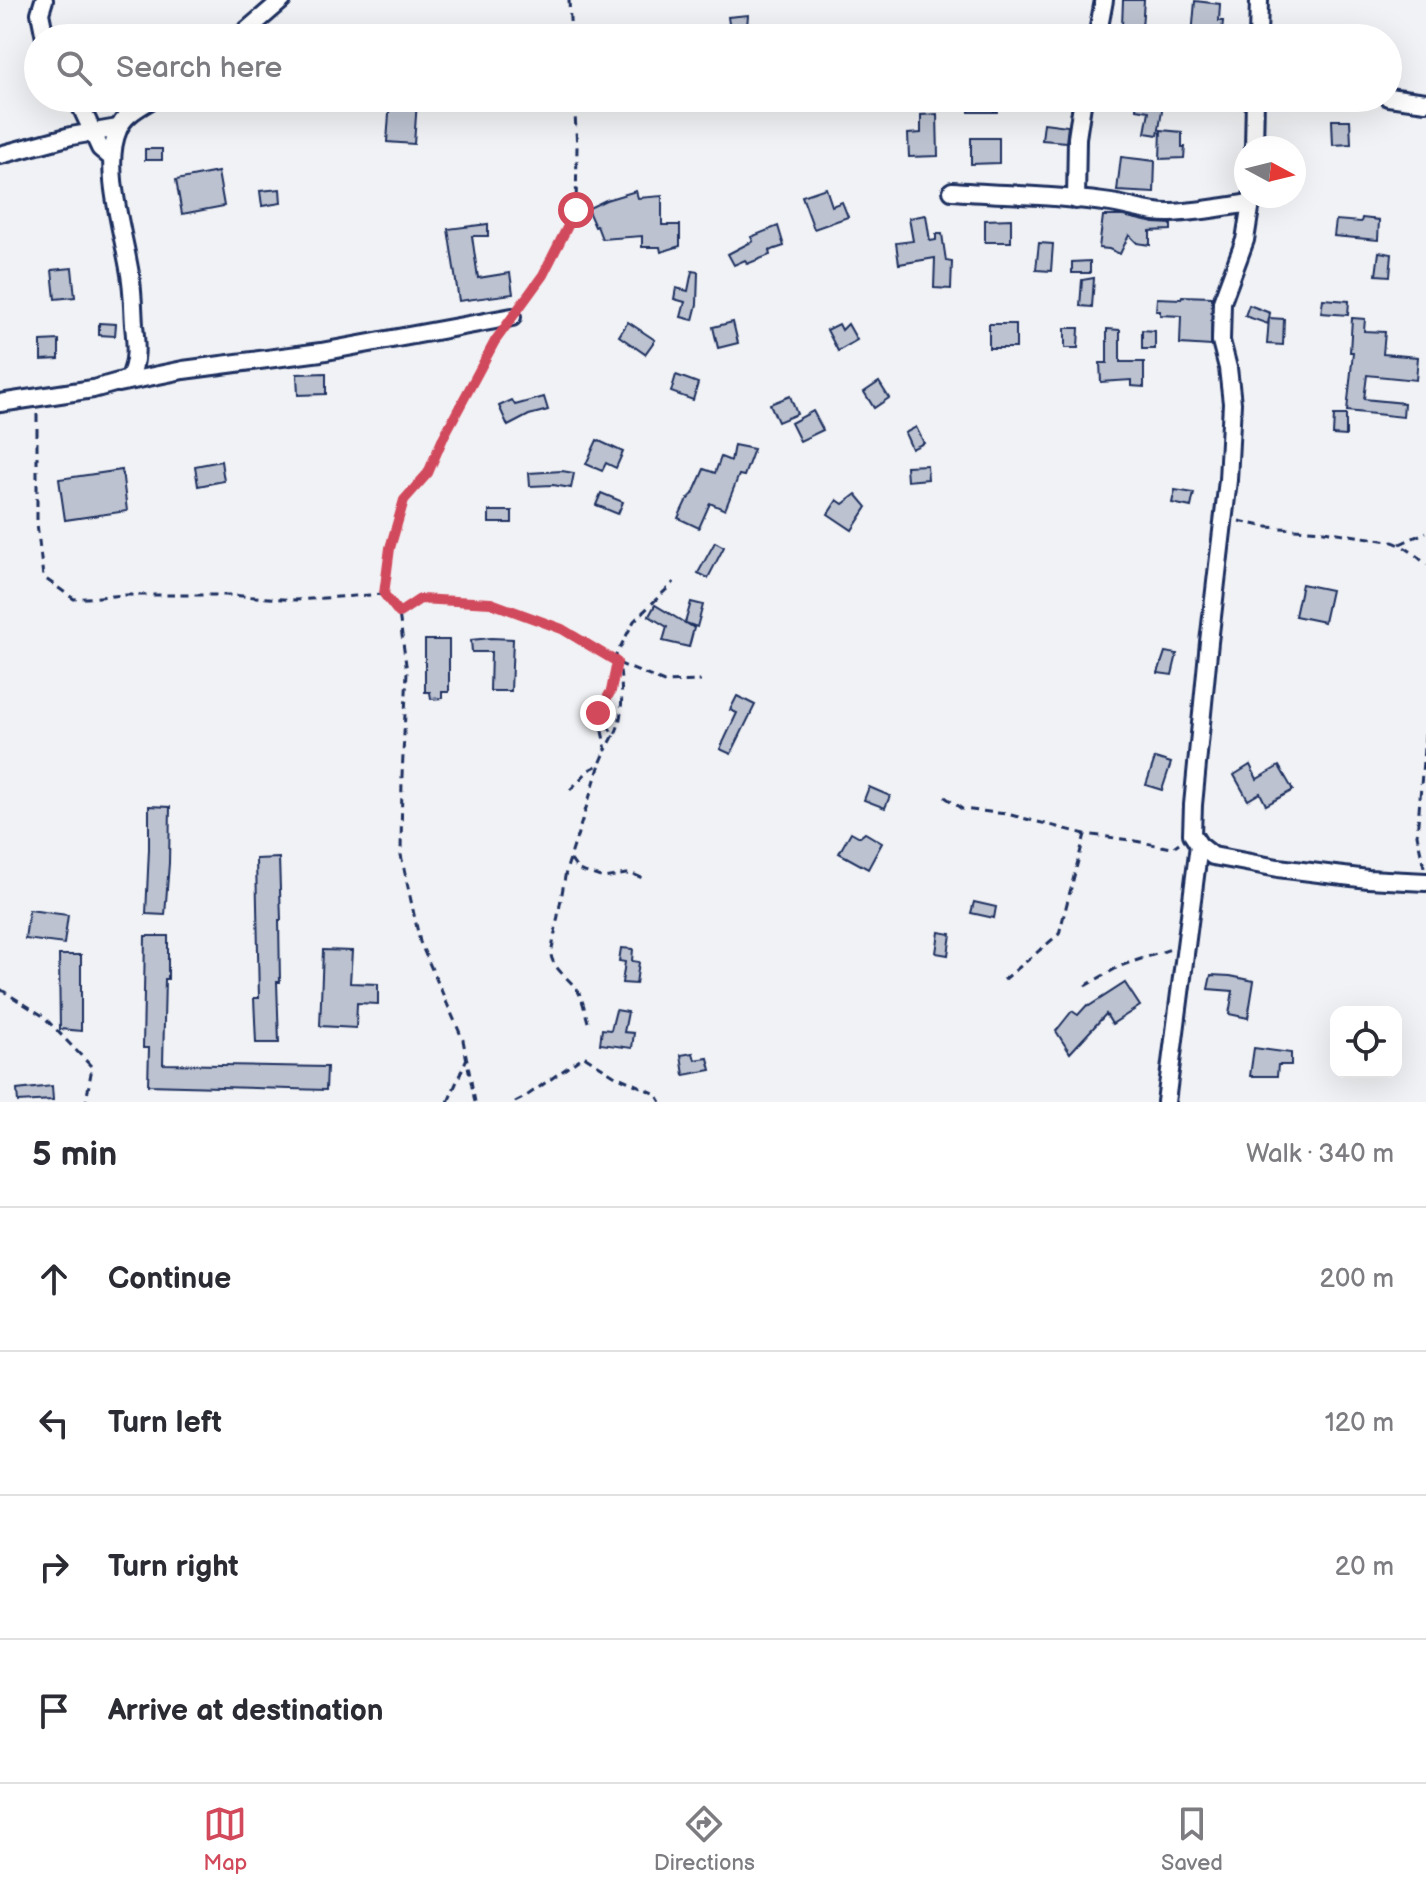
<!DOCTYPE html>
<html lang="en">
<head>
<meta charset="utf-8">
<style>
  :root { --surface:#fff; --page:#f7f7f7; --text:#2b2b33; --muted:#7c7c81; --line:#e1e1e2; --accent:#d1495b }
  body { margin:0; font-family:"Balsamiq Sans",sans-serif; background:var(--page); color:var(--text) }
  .controls { position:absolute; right:24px; bottom:24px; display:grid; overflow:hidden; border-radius:16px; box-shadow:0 8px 32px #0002 }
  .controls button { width:72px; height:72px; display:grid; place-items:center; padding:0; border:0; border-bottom:2px solid var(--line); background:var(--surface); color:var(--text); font:40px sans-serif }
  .compass { position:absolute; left:1234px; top:136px; width:72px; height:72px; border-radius:50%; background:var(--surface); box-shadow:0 8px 32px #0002; rotate:97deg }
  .stop { position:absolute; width:24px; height:24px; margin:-18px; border:6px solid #d1495b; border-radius:50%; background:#fff }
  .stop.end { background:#d1495b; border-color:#fff; box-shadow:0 2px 8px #0008 }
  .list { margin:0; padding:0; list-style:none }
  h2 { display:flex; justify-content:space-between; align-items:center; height:104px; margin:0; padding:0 32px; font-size:34px }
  h2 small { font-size:26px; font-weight:400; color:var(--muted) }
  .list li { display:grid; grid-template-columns:52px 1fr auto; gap:24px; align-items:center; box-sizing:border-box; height:144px; padding:0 32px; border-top:2px solid var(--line) }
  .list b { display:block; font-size:30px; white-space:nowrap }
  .list em { font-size:26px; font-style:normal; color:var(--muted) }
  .icon { flex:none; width:44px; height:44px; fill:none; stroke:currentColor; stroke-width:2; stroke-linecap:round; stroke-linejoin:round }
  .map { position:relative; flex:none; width:1426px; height:1102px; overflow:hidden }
  .search { position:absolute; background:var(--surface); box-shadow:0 8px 32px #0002; left:24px; right:24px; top:24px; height:88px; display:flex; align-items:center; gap:20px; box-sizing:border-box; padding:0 28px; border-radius:44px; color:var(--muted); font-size:30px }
  .sheet { height:680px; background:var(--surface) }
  nav { display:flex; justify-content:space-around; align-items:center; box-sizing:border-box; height:112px; border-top:2px solid var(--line); background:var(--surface); font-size:22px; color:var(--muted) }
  nav a { display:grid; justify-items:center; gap:4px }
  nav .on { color:var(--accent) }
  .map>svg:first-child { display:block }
  .building { fill:#bcc2d0; stroke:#1b2f5e; stroke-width:2 }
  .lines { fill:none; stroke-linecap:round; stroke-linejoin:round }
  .minor-casing { stroke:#1b2f5e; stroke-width:22 }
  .path { stroke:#1b2f5e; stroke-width:3; stroke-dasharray:8 6; stroke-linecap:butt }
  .minor { stroke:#fff; stroke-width:16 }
  .route { stroke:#d1495b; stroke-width:10 }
</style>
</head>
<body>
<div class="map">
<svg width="1426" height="1102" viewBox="0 0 1426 1102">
  <rect width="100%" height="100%" fill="#f1f2f5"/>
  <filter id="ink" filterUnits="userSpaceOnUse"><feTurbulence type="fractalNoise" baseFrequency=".0125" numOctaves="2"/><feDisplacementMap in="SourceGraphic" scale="16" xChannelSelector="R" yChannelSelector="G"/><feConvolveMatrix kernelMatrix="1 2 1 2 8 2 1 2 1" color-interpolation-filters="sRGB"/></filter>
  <g filter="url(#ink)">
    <g class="building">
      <path d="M1123,0H1144L1142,28L1122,26Z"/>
      <path d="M1195,1L1220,4L1219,21H1223L1222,32L1214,38L1192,36Z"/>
      <path d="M748,15L746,38H731L728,17Z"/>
      <rect x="969" y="98" width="28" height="14"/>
      <path d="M1137,98H1164L1158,135L1145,133L1149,111L1136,109Z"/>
      <path d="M390,100L417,101L414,144L387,142Z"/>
      <path d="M937,114L938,156L909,157L908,134L921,133V115Z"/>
      <path d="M1332,120H1350L1351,144L1333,145Z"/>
      <path d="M1044,123L1068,126L1066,142L1042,140Z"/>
      <path d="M1161,130L1182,132V147H1185L1184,158L1160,159Z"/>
      <path d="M971,138H999V163L971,164Z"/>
      <rect x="145" y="149" width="17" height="11"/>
      <path d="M1121,157L1155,161L1154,193L1117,191Z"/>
      <path d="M218,172L224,206L182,214L176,180Z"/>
      <path d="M826,188L832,206L842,202L848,217L814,229L802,196Z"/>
      <path d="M280,189L281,203L262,206L260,191Z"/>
      <path d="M636,191L638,198L662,196V225H680V246L661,252L660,247H642V236L602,239L597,226L595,227L587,209L606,200Z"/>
      <path d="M926,215L930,241L936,240V234H942L946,261L952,262L951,289L934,288L935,258L899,264L896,243L913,241L909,218Z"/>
      <path d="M1103,216H1123L1154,223L1171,224V230L1150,231V245L1137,243L1129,235L1120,254L1109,249L1099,248Z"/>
      <path d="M1362,218L1379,220L1378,240L1334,236L1336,220L1361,222Z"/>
      <path d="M1011,219V242H985V220Z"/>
      <path d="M488,224V236H472L478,278L510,273L513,294L459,301L448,229Z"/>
      <path d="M778,226L784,246L769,251L770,255L747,264L745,260L734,265L728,254L753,241L751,237Z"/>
      <path d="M1039,243L1053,244L1051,271L1036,270Z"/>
      <path d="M1379,252L1392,254L1390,276L1376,275Z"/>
      <path d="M1090,261V273H1072V262Z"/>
      <path d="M72,268L75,297L55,299L52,270Z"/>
      <path d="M692,271L698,272L697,304L693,320L681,317L685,302L674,299L676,288L688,291Z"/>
      <path d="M1094,278L1092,307L1080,306L1082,280Z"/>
      <path d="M1182,296L1212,297L1211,346L1180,344L1181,316L1160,315V311H1156L1157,298L1181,299Z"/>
      <path d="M1323,299L1349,301L1348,315L1321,313Z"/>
      <path d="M1249,305L1270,313L1268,324L1245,316Z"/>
      <path d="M1269,318L1284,319L1283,345L1267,344Z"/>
      <path d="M1352,318L1365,319L1364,331L1385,332L1383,354L1418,357L1416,380L1367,375L1364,399L1404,403L1403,417L1347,411L1353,352H1350Z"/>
      <path d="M628,322L655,340L645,354L619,336Z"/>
      <path d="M733,322L738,343L718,348L713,327Z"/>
      <path d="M99,323L116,324L115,336L99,335Z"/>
      <path d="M839,324L842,330L848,324L857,340L838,351L827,330Z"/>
      <rect x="989" y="324" width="27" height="24"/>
      <path d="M1065,328H1079L1078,348H1065Z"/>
      <path d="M1107,329L1120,330V362H1144V387L1131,386V380L1101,382L1100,363H1107Z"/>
      <path d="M1142,330L1155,331V349H1142Z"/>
      <path d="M59,340V359L41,360V341Z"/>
      <path d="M326,373V394L298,395L297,374Z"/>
      <path d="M676,375L698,383L693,400L671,392Z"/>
      <path d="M879,382L889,398L874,408L864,392Z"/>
      <path d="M790,396L797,414L778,422L770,404Z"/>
      <path d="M544,397L548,410L529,415L508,426L499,406L512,400L515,405Z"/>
      <path d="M813,411L823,430L800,441L791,423Z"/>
      <path d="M1334,415H1346V436L1333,435Z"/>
      <path d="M916,427L924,443L912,449L905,433Z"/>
      <path d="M597,440L623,452L616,468L606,463L602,471L586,464Z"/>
      <path d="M734,445L754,449L744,476L739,475L725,510L710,503L699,528L678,518L686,501L693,494L704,469L715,473L721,457L731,461Z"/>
      <path d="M221,461L224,481L198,486L195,466Z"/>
      <path d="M927,465L928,479L907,481L906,466Z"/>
      <path d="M122,470L127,511L65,520L59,479Z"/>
      <path d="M562,471L574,473L571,488L553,485L530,486L529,473Z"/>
      <path d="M1175,490L1194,493L1191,507L1172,503Z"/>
      <path d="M601,493L623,502L618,514L596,505Z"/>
      <path d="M856,494L867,507L852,530L828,514L837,500L843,504Z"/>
      <rect x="489" y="511" width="23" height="12"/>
      <path d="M715,542L724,547L708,578L698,573Z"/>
      <path d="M1302,584L1331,590L1324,622L1295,616Z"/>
      <path d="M691,602L703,605L697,627L686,623L694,628L689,647L663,641L667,627L649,616L655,605L685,623Z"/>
      <path d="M491,638L513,639L511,691H490L491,652H472L471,640Z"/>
      <path d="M425,640H449V692H442V698L431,699L430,692H425Z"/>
      <path d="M1165,652L1177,654L1172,675L1158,673Z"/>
      <path d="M737,696L755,705L731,754L720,749L737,713L730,710Z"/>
      <path d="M1155,758L1171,763L1162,790L1146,785Z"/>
      <path d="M1250,765L1257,779L1279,766L1293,790L1266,805L1260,793L1248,800L1234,775Z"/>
      <path d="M869,787L890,796L885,808L864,800Z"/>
      <path d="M149,806L170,807L169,863L165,915L146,914L149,849Z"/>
      <path d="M851,832L860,837L865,833L882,843L868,869L839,853Z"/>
      <path d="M279,858L281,920H279L280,982H277L279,1043H256L254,998H259L256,859Z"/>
      <path d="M974,902L996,907L994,918L971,913Z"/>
      <path d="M29,910L68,915L64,944L25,939Z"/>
      <path d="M939,932L951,934L948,955L936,953Z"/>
      <path d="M145,936H168V979H165L163,1064L327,1067L326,1090L148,1085L149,1048H143Z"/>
      <path d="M621,948L633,949L632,961L639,962L636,984L622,983L625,962L619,961Z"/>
      <path d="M323,950L352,951L350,983L378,984V1004L357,1003L356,1028L320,1026Z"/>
      <path d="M59,955H81V1031L60,1029Z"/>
      <path d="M1211,975L1230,976L1254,981L1248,1018L1229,1014L1233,991L1208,989Z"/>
      <path d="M1125,983L1140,1006L1112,1024L1106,1014L1070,1053L1056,1031L1072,1011L1078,1015L1087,1005L1089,1006Z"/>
      <path d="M616,1010L628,1012L624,1032L634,1033L632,1048L600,1044L602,1029L611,1030Z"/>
      <path d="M1254,1048L1291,1053V1065H1278L1277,1076H1250Z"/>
      <path d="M693,1053L695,1060L708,1058L711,1070L684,1075L681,1055Z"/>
      <path d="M52,1086L53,1100L18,1102L17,1090Z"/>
    </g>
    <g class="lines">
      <g class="minor-casing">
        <g id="minor">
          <path d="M44,0L40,13L45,38"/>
          <path d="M238,38L282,0"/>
          <path d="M1097,38L1104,0"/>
          <path d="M1258,38L1259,0"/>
          <path d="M1388,97L1426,102"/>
          <path d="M77,98L100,148L112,158"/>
          <path d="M1254,148L1255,98"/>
          <path d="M0,155L71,136L118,128"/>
          <path d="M952,191C1005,195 1059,195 1111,203C1132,206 1150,214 1171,213C1198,212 1224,207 1251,203"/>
          <path d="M1252,196L1245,240L1222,302L1221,341L1228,368L1232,403L1228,480L1209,642L1193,805L1192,834L1199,845L1213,856L1278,868L1368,879L1426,882"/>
          <path d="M1076,200L1077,138L1083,98"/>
          <path d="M119,383L183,370L321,352L512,317"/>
          <path d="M0,403L93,389L129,379C138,361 136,344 134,325C133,310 133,296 131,281C126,240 101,168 118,130C124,114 140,107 154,98"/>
          <path d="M1166,1102L1199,845"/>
        </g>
      </g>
      <g class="path">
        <path d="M569,0L571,38"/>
        <path d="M520,307L543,275L576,210L577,147L574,98"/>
        <path d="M37,414V523L43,577L74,599L125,595H229L295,600L384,594"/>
        <path d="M1239,521L1266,527L1324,531L1389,541C1404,545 1416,554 1426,565"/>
        <path d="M1400,544L1426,532"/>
        <path d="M399,613L420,599L491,603L562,629L613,661L664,682L701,681"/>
        <path d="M613,661L634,621L674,582"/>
        <path d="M617,662L611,691L598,713L614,735C624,721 622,687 620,670"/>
        <path d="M599,717L606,750L614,735"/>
        <path d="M570,790L589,770L600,764L606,750"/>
        <path d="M945,797L962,809L1007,814L1085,834L1130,840L1172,848L1179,843"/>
        <path d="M571,860L578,870L604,878L626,874H633L642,878"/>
        <path d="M1424,867L1417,835L1426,724"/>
        <path d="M1004,980L1059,934L1085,834"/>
        <path d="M1085,986L1120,966L1171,949"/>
        <path d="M0,989L43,1016L92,1067L86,1102"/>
        <path d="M588,1022C585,1012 583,1000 578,991C570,979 553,969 551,955L566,871L600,764"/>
        <path d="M448,1102L467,1058"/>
        <path d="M475,1102L463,1040L420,942L401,855L402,776L407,672L399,613L384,594L390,548L404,500L428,473L444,436L499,336"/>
        <path d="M515,1102L525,1097L584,1056L614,1075L656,1094L661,1102"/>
      </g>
      <use href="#minor" class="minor"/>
    </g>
  </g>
  <g class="lines" filter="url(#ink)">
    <path class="route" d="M576,210L543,275L495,341L444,436L428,473L404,500L390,548L384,594L399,613L420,599L491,603L562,629L617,662L611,691L598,713"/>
  </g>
</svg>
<div class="controls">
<button><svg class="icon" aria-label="locate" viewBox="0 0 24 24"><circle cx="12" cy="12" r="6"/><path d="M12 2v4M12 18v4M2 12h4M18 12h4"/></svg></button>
</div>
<svg class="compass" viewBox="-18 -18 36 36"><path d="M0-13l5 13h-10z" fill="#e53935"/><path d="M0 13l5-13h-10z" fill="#7c7c81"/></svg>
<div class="stop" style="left:576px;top:210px"></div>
<div class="stop end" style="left:598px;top:713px"></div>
<div class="search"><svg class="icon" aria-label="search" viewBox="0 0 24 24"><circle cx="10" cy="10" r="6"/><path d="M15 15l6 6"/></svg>Search here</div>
</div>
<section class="sheet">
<h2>5 min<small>Walk · 340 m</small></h2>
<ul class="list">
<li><svg class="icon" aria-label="ahead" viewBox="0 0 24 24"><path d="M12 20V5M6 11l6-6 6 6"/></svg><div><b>Continue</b></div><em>200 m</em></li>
<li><svg class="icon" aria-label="left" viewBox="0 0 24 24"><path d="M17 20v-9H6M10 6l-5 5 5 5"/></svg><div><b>Turn left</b></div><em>120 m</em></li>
<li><svg class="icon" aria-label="right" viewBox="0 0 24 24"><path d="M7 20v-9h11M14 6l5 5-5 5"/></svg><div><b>Turn right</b></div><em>20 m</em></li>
<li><svg class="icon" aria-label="arrive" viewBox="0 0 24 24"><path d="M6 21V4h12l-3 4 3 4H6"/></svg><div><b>Arrive at destination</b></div></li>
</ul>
</section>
<nav>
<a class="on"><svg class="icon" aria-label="map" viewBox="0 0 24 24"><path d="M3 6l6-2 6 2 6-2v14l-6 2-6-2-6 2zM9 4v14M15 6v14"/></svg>Map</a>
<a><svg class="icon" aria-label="directions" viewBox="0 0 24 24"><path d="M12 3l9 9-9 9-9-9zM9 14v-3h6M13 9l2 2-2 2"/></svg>Directions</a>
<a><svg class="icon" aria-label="saved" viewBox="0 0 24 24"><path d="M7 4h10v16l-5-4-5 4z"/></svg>Saved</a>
</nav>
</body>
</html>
